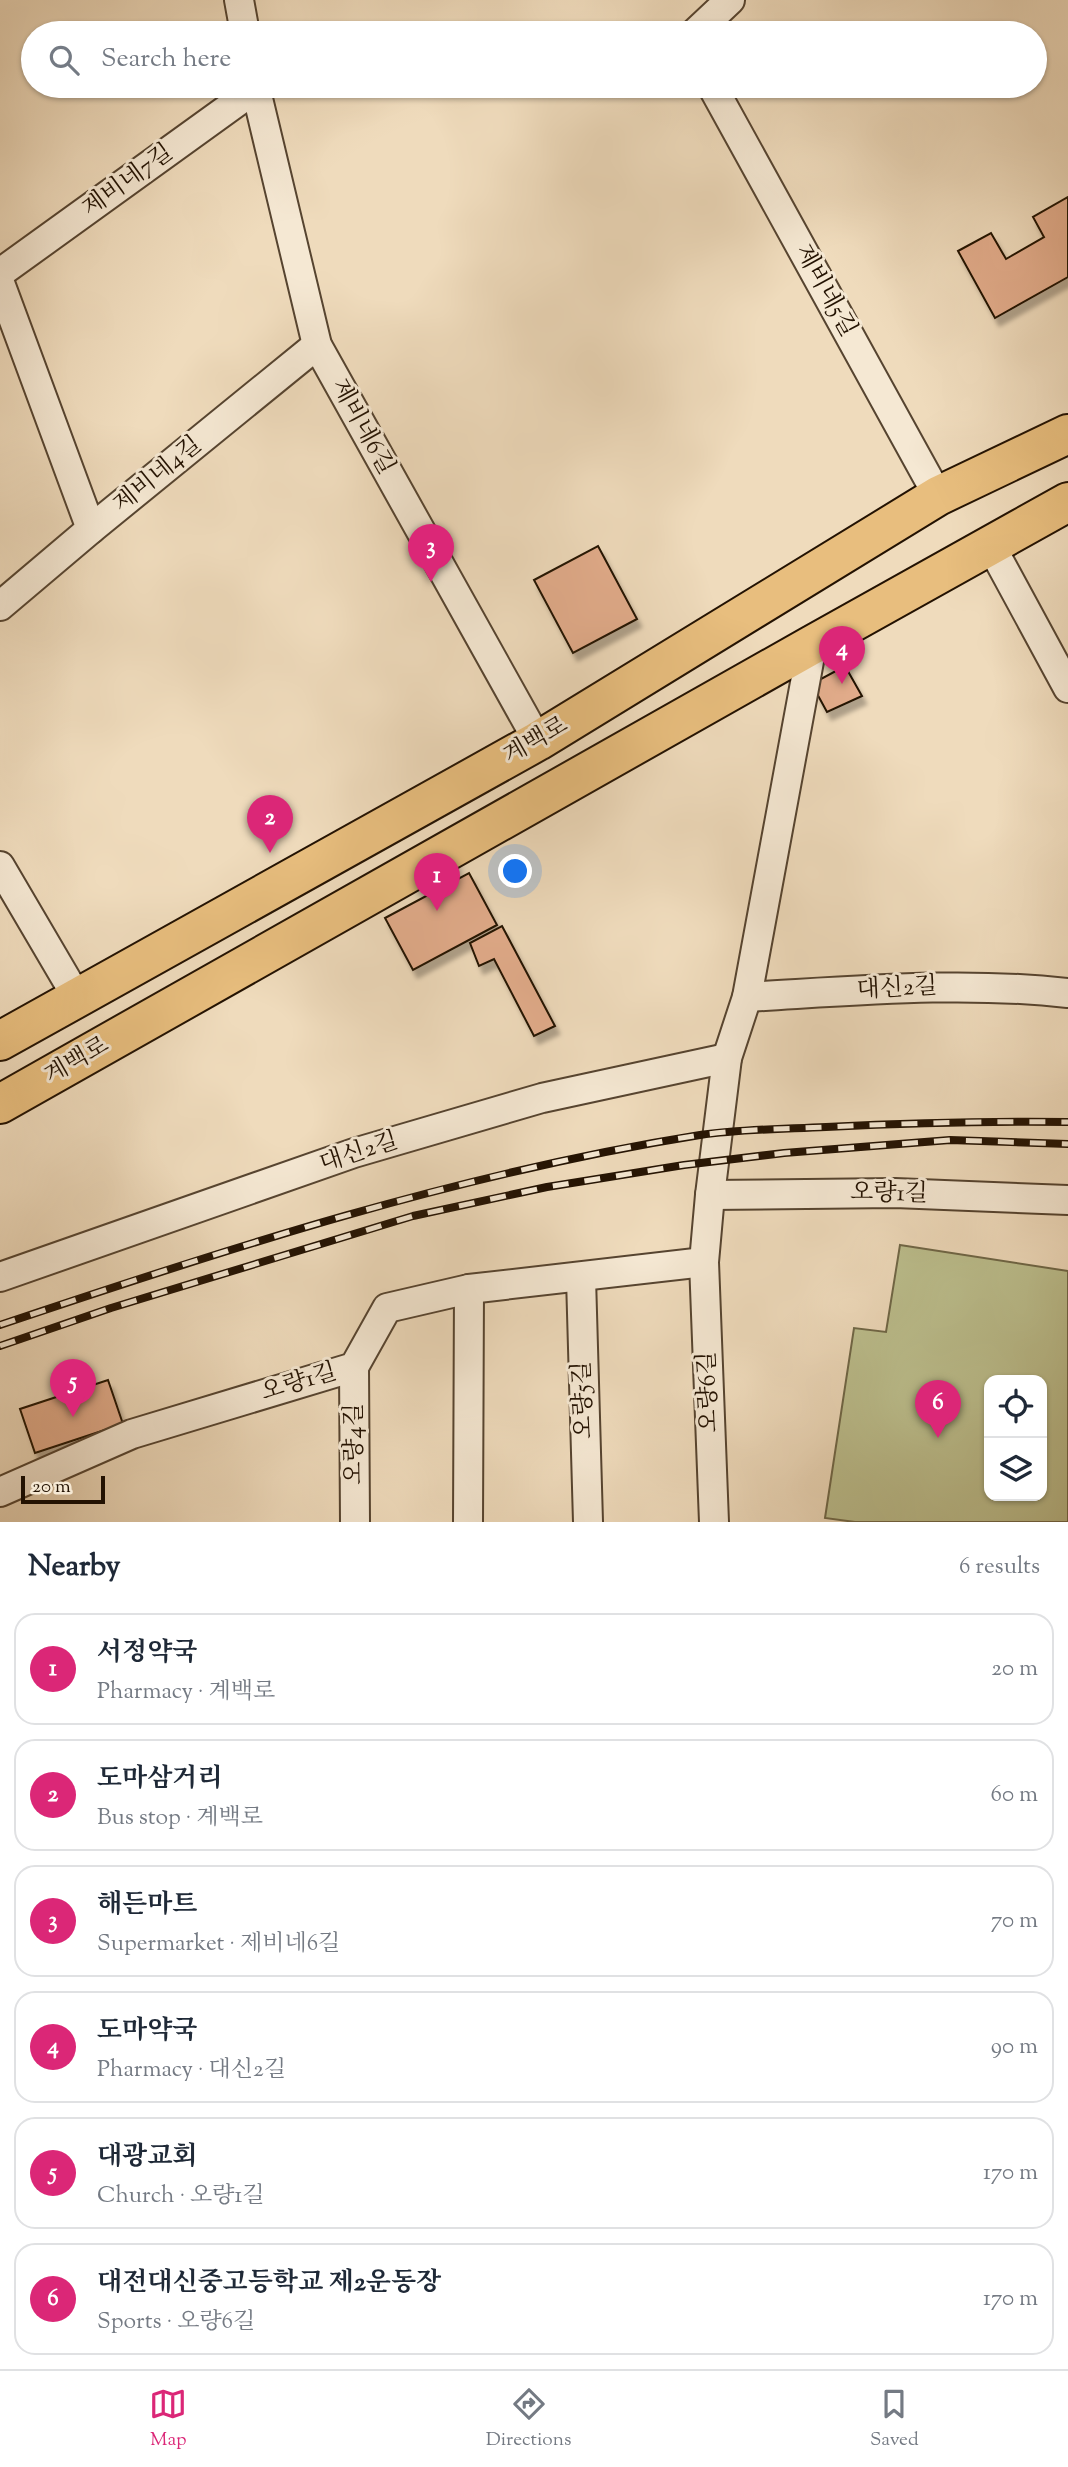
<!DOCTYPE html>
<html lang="en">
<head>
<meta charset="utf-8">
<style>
  :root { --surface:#fff; --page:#f6f6f7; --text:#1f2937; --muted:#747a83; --line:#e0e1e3; --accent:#db2777 }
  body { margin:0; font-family:"Sorts Mill Goudy","Noto Serif KR",serif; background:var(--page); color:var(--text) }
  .controls { position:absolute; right:21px; bottom:21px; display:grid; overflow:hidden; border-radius:14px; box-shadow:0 2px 5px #0004 }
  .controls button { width:63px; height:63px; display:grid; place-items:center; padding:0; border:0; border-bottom:2px solid var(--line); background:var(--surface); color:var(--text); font:35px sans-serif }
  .scale { position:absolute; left:21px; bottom:18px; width:84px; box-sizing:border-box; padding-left:7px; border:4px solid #231202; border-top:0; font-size:19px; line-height:24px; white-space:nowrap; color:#231202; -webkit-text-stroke:5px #f5e8d3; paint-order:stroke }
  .you { position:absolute; left:516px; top:872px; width:24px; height:24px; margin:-18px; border:5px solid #fff; border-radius:50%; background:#1a73e8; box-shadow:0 0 0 10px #1a73e833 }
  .badge { display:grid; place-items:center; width:46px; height:46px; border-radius:50%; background:var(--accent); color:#fff; font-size:23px; font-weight:700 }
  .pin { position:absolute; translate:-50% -58px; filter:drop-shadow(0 2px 4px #0008) }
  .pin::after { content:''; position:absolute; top:37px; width:24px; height:21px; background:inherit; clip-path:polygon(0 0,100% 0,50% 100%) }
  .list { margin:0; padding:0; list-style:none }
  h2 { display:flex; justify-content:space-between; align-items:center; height:91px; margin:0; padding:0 28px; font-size:30px }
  h2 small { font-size:23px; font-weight:400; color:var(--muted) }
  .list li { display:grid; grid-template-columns:46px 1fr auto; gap:21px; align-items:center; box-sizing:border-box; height:112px; margin:0 14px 14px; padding:0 14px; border:2px solid var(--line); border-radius:21px }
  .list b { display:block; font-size:26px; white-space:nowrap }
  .list p { margin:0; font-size:23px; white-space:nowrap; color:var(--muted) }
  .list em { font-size:23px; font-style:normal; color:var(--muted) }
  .icon { flex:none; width:38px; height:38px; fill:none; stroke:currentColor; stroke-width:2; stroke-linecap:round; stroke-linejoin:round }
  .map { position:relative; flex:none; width:1068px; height:1522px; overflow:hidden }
  .search { position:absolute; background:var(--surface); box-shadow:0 2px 5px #0004; left:21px; right:21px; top:21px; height:77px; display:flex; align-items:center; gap:18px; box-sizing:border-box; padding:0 24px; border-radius:38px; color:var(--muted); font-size:26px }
  .sheet { height:847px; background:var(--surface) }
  nav { display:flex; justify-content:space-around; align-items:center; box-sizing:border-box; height:98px; border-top:2px solid var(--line); background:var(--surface); font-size:19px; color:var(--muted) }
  nav a { display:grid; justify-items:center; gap:4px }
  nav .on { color:var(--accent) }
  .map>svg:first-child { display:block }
  .grass { fill:#bcbf8e; stroke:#706848; stroke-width:2; fill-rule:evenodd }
  .building { fill:#e2ac8b; stroke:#231202; stroke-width:2; filter:url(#shadow) }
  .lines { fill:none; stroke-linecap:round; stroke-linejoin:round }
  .minor-casing { stroke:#564430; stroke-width:32 }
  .primary-casing { stroke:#231202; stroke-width:42 }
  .minor { stroke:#f5e8d3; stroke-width:28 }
  .primary { stroke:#e8be7e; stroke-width:38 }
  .rail-casing { stroke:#231202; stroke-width:8 }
  .rail { stroke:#f5e8d3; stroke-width:5; stroke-dasharray:16; stroke-linecap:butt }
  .labels { text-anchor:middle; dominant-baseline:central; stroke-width:6; stroke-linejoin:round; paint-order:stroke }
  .street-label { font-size:24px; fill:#231202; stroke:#f5e8d3 }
</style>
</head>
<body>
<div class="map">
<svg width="1068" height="1522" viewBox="0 0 1068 1522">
  <defs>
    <filter id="shadow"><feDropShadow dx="4.5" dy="8" stdDeviation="2" flood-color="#0004"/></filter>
  </defs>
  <rect width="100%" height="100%" fill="#efdbbc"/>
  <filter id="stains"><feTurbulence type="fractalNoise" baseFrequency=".00286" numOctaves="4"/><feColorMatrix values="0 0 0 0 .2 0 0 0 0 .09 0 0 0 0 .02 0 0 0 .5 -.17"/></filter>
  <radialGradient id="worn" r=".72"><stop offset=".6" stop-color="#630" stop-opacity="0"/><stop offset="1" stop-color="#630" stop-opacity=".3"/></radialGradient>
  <path class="grass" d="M900,1245L1068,1271V1522H855L825,1518L854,1328L886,1332ZM989,1380H1042V1496H989Z"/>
  <g class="building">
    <path d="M1068,197V277L995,318L958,251L991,233L1006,259L1044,237L1033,217Z"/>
    <path d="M598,546L637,619L573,653L534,580Z"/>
    <path d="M845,666L862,696L827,712L815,690L819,680Z"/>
    <path d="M469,873L497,925L413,970L385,918Z"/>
    <path d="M502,926L555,1026L534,1036L494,959L479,966L470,943Z"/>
    <path d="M108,1380L123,1424L35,1453L20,1409Z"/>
  </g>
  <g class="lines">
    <g class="minor-casing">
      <g id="minor">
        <path d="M239,0L245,33"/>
        <path d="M695,33L730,0"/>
        <path d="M255,86L317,345L538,741"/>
        <path d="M712,86L938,496"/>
        <path d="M0,273L255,89"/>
        <path d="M0,283L91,529"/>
        <path d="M991,546L1068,688"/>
        <path d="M0,606L91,529L317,345"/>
        <path d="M0,866L78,999"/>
        <path d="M747,997C854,991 961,981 1068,993"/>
        <path d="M710,1195L895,1193L1068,1200"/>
        <path d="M0,1277L354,1153L542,1098L727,1058"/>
        <path d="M581,1278L588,1522"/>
        <path d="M354,1367L355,1522"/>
        <path d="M0,1492L132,1434L354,1367L387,1308L469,1289L704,1262"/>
        <path d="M468,1522L469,1289"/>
        <path d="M714,1522L704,1262L710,1195L727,1058L747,997L812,645"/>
      </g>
    </g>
    <g class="primary-casing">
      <g id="primary">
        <path d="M0,1041L538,741L938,496L1068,434"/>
        <path d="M0,1104L812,645L1068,502"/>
      </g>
    </g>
    <use href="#minor" class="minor"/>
    <use href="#primary" class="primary"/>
    <g class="rail-casing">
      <g id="rail">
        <path d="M0,1325C229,1248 461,1173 700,1135C741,1129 784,1129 826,1127C907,1123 987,1121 1068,1122"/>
        <path d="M0,1346L111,1308L413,1216L547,1187L684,1165L784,1153L950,1140L1068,1144"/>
      </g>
    </g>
    <use href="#rail" class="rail"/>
  </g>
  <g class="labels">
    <g class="street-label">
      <text transform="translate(128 181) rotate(-36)">제비네7길</text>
      <text transform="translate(825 291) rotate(61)">제비네5길</text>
      <text transform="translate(362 427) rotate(61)">제비네6길</text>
      <text transform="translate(158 475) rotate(-39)">제비네4길</text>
      <text transform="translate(536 741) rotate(-30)">계백로</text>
      <text transform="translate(897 989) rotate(-3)">대신2길</text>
      <text transform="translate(77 1061) rotate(-30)">계백로</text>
      <text transform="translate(359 1153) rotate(-18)">대신2길</text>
      <text transform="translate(889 1194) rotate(1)">오량1길</text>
      <text transform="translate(299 1383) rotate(-17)">오량1길</text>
      <text transform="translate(709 1392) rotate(-92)">오량6길</text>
      <text transform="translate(584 1400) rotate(-92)">오량5길</text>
      <text transform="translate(355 1444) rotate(-90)">오량4길</text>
    </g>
  </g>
  <rect width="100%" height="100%" filter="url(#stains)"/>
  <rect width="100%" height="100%" fill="url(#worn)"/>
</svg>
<div class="controls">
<button><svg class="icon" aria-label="locate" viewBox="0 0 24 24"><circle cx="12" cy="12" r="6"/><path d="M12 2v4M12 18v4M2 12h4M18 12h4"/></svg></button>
<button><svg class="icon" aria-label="layers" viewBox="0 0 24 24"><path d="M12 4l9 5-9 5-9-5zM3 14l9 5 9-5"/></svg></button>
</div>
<div class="scale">20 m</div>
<div class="you"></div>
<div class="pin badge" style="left:437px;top:911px">1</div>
<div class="pin badge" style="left:270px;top:853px">2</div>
<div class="pin badge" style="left:431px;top:582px">3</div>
<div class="pin badge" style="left:842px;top:684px">4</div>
<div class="pin badge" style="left:73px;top:1417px">5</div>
<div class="pin badge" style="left:938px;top:1438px">6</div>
<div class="search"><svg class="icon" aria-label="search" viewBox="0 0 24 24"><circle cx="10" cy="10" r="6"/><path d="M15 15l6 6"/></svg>Search here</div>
</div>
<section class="sheet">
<h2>Nearby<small>6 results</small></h2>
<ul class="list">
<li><span class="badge">1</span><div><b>서정약국</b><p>Pharmacy · 계백로</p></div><em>20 m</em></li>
<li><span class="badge">2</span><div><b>도마삼거리</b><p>Bus stop · 계백로</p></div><em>60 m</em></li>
<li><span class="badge">3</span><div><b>해든마트</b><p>Supermarket · 제비네6길</p></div><em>70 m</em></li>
<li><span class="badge">4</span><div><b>도마약국</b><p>Pharmacy · 대신2길</p></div><em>90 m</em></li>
<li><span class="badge">5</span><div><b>대광교회</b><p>Church · 오량1길</p></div><em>170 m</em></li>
<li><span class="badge">6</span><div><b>대전대신중고등학교 제2운동장</b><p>Sports · 오량6길</p></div><em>170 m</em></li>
</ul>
</section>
<nav>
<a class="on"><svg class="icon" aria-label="map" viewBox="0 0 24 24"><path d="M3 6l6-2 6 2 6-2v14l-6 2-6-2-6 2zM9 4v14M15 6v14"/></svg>Map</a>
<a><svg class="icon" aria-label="directions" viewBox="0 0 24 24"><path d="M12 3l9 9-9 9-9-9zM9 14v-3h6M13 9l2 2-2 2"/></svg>Directions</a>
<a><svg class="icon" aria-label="saved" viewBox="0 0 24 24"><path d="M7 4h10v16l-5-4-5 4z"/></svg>Saved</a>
</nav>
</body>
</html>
